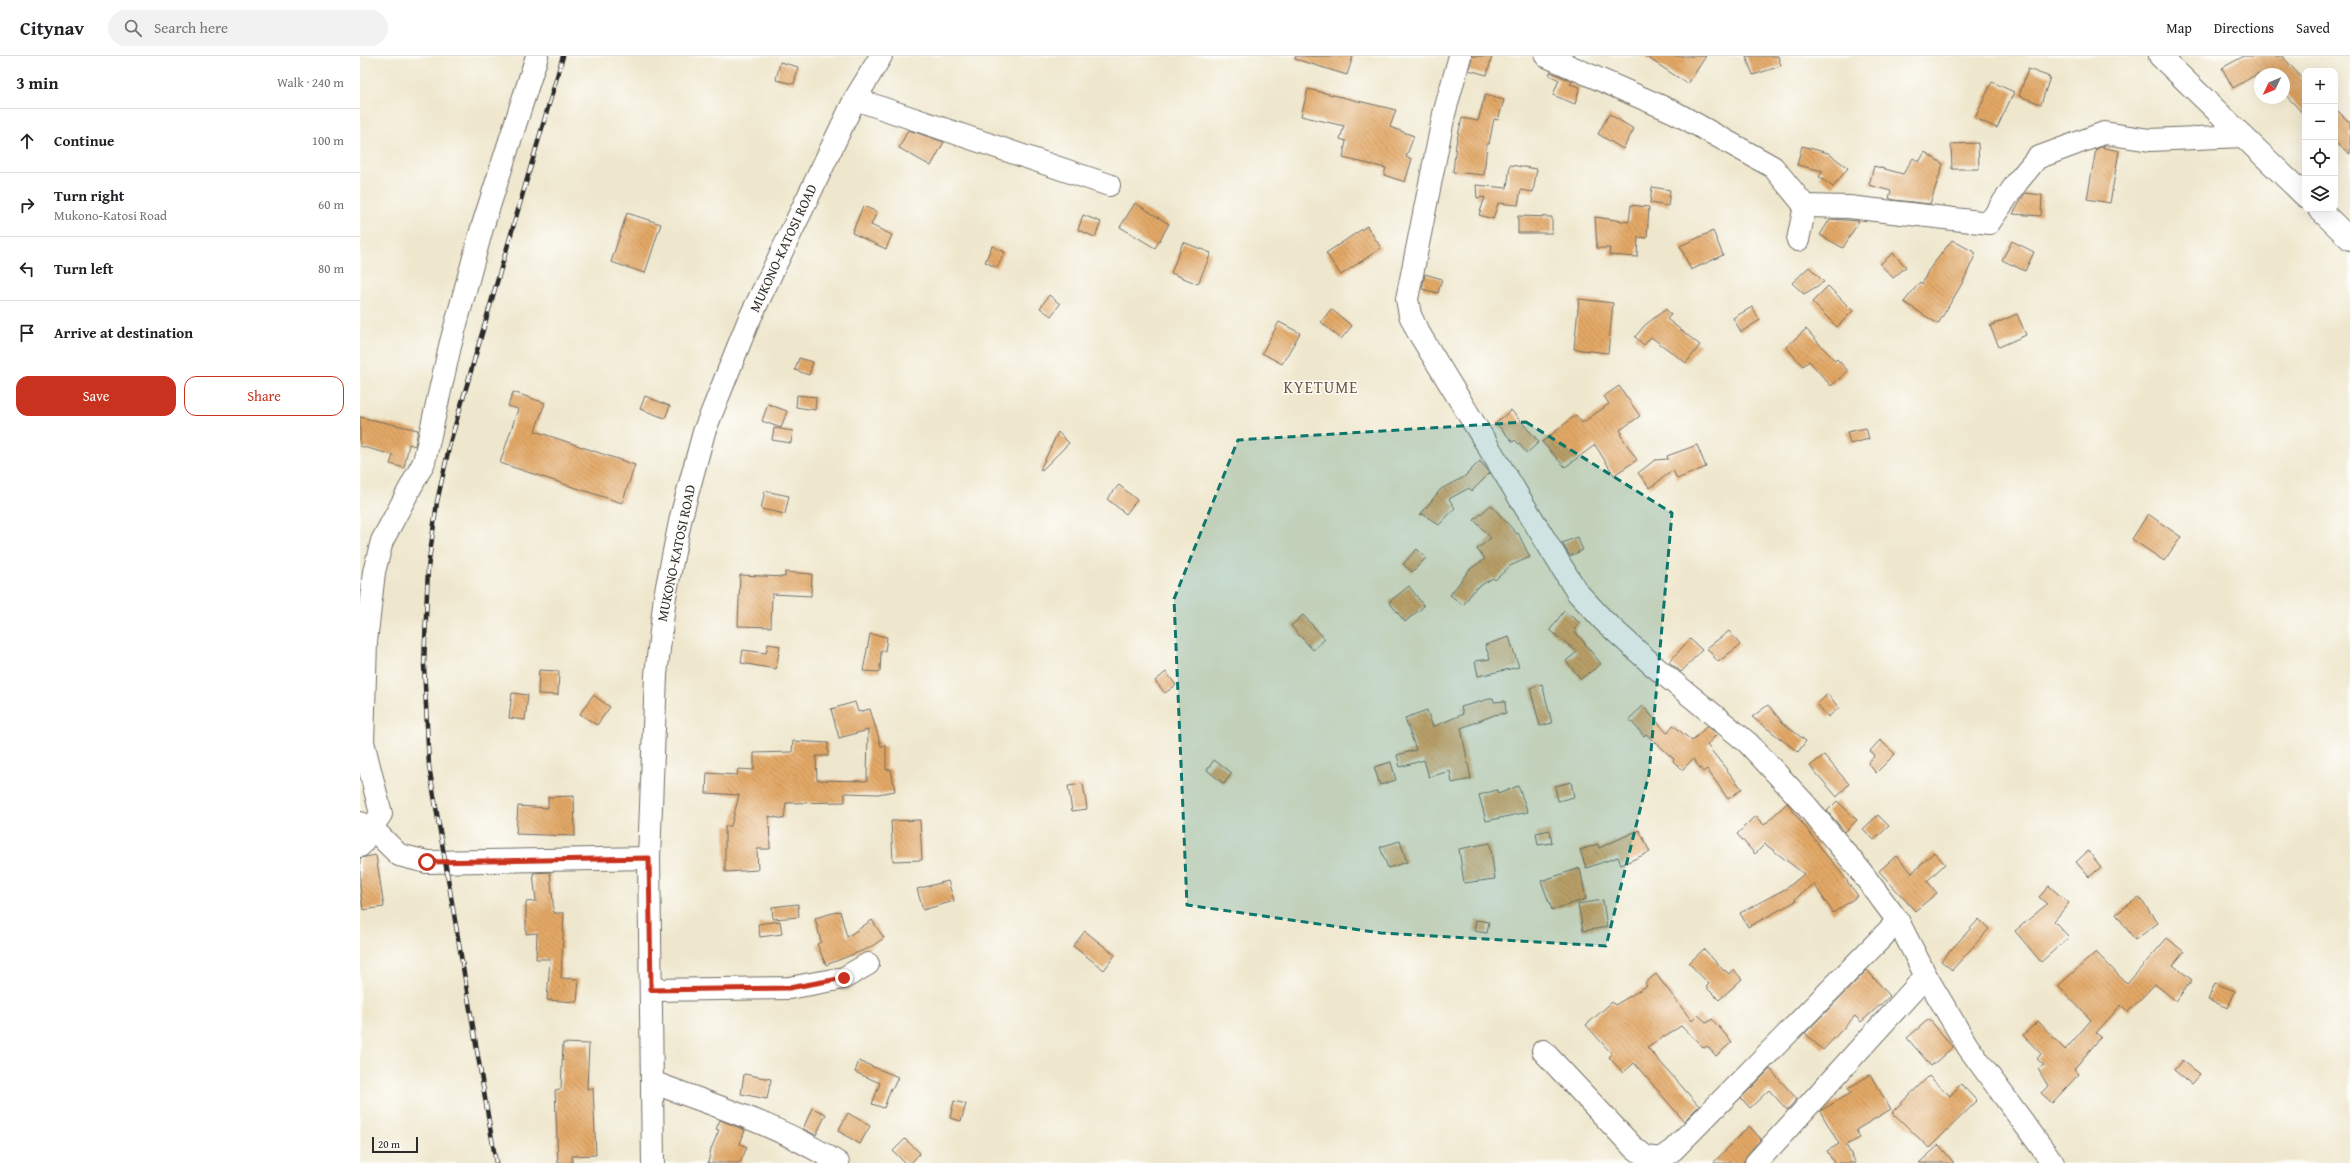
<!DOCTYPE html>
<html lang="en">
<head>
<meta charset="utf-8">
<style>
  :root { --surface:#fff; --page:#f2f2f2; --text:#202124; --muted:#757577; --line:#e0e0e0; --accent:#c8321e }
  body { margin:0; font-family:"Gentium Book Plus",serif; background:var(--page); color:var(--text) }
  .controls { position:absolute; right:12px; top:12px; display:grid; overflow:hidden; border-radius:8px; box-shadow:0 4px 16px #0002 }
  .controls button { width:36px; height:36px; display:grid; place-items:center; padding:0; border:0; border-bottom:1px solid var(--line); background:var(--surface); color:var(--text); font:20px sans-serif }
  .compass { position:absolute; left:1894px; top:12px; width:36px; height:36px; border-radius:50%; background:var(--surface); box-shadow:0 4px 16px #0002; rotate:226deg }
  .scale { position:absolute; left:12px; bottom:10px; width:46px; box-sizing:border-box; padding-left:4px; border:2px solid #2b2b2b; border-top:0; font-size:11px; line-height:14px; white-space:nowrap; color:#2b2b2b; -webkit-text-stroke:3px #fdfcf7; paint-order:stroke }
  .stop { position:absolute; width:12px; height:12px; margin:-9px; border:3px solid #c8321e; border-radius:50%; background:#fff }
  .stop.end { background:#c8321e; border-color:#fff; box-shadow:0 1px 4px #0008 }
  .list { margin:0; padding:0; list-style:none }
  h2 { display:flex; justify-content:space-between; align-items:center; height:52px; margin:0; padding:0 16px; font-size:17px }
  h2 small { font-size:13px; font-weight:400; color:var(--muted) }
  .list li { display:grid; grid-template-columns:26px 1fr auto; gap:12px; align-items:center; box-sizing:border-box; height:64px; padding:0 16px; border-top:1px solid var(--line) }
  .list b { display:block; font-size:15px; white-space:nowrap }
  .list p { margin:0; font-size:13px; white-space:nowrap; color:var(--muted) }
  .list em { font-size:13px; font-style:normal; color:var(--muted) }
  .actions { display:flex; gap:8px; padding:12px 16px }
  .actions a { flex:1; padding:9px 0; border:1px solid var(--accent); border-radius:12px; text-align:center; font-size:14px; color:var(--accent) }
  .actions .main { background:var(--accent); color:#fff }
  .icon { flex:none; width:22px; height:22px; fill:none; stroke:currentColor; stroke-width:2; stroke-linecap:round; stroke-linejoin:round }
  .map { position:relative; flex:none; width:1990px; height:1107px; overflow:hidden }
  header { display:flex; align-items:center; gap:24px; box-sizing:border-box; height:56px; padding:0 20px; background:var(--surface); border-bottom:1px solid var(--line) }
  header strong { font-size:19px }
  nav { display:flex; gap:22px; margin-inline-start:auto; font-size:14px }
  .search { width:280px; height:36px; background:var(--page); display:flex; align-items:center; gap:10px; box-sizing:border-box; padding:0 14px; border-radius:22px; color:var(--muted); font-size:15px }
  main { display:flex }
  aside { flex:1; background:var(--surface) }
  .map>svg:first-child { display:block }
  .building { fill:url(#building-back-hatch) }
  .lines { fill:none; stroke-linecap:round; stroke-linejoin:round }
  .minor-casing { stroke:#706d64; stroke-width:24 }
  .major-casing { stroke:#706d64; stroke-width:24 }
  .minor { stroke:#fff; stroke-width:22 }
  .major { stroke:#fff; stroke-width:22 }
  .rail-casing { stroke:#2b2b2b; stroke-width:4.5 }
  .rail { stroke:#fdfcf7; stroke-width:3; stroke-dasharray:9; stroke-linecap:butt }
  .route { stroke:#c8321e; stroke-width:5 }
  .marked { fill:#0f766e; fill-opacity:0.2; stroke:#0f766e; stroke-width:3; stroke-dasharray:8 5; stroke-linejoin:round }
  .labels { text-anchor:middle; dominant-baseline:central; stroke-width:3; stroke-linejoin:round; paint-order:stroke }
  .street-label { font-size:14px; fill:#2b2b2b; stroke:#fdfcf7 }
  .quarter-label { font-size:16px; letter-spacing:1px; fill:#6b5740; stroke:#fdfcf7 }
</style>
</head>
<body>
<header>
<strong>Citynav</strong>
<div class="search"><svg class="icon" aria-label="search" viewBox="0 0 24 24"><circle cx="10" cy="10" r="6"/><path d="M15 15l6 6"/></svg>Search here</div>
<nav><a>Map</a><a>Directions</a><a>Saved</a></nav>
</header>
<main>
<aside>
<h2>3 min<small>Walk · 240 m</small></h2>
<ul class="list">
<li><svg class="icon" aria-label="ahead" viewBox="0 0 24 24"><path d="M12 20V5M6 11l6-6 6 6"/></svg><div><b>Continue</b></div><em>100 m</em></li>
<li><svg class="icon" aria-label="right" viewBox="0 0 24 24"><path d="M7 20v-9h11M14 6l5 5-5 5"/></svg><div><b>Turn right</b><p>Mukono-Katosi Road</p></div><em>60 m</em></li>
<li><svg class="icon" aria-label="left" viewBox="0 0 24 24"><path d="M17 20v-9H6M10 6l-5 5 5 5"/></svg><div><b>Turn left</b></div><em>80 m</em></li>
<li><svg class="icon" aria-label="arrive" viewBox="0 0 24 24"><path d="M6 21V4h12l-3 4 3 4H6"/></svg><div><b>Arrive at destination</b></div></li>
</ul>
<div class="actions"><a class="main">Save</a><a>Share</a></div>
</aside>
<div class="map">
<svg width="1990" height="1107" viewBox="0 0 1990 1107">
  <defs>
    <pattern id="building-back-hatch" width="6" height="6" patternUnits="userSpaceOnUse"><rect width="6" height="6" fill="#e3a866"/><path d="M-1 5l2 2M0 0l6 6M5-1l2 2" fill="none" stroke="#b88954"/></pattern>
  </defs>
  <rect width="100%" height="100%" fill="#fdfcf7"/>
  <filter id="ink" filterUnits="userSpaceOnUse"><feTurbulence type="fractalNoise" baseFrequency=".025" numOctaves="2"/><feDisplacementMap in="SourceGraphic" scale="8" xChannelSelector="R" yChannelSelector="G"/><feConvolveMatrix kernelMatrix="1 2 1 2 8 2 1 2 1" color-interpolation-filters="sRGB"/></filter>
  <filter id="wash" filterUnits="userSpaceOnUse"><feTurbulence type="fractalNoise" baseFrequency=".012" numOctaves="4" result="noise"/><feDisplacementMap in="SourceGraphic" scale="16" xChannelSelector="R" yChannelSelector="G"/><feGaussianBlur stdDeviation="0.9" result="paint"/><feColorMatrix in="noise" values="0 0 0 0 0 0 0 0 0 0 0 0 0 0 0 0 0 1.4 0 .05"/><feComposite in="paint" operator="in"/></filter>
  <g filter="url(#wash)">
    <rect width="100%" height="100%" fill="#efe7cd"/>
    <g id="blocks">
      <g class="building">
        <path d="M936,0H993L987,19L935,3Z"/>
        <path d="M1112,0H1132L1127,19L1109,14Z"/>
        <path d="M1285,0H1346L1328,28Z"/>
        <path d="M1386,0H1418L1421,10L1393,19Z"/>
        <path d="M1884,0H1922L1945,25V60L1924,37V18H1897L1873,32L1862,12Z"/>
        <path d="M420,6L438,11L434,28L416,24Z"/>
        <path d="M1668,13L1690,21L1681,48L1659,40Z"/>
        <path d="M1190,16L1212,25L1210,28L1220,31L1215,48L1193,39L1199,24L1189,19Z"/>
        <path d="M1632,26L1654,36L1637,72L1615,62Z"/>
        <path d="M948,33L1036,54L1030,71L1054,80L1046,101L1052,103L1045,126L1024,119L1026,112L983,102L986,85L980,83L984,70L941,60Z"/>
        <path d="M1125,39L1144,44L1138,64L1134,63L1129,88H1127L1124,119L1093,116L1096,88L1102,62L1118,65Z"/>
        <path d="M1975,52L1990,67V98L1975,86Z"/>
        <path d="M1249,58L1274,73L1263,93L1238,78Z"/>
        <path d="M548,74L584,86L571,110L539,92Z"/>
        <path d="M1618,87L1619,113H1592L1591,88Z"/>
        <path d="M1442,90L1468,97L1488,112L1473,131L1459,121L1463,115L1437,109Z"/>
        <path d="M1741,91L1759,95L1750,147L1727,143L1736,93Z"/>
        <path d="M1565,96L1583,108L1570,148L1534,144L1529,142L1531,135L1509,129L1514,110L1543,118L1553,102L1559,106Z"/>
        <path d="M1150,109L1177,113L1173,136L1161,134L1158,149L1138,147L1133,163L1119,159L1125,141L1117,142L1116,129L1147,132Z"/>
        <path d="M1292,131L1310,134L1308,150L1290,147Z"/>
        <path d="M1665,137L1682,139L1681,160L1653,158Z"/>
        <path d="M775,147L809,168L795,192L760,171Z"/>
        <path d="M1271,149L1289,151L1287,182L1278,181L1277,201L1249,199L1250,192H1237L1235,161L1269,166Z"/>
        <path d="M503,150L517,156L511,169L532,179L526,193L492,177Z"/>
        <path d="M267,157L301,168L285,217L251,206Z"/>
        <path d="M723,159L741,166L735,181L718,174Z"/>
        <path d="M1158,160L1192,161V177H1158Z"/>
        <path d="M1470,163L1499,165L1483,192L1460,179Z"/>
        <path d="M1007,170L1021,192L981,219L966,197Z"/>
        <path d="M1353,175L1363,199L1331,214L1320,190Z"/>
        <path d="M1592,184L1616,197L1603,226L1578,268L1544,246L1560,226L1562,228L1568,215Z"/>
        <path d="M1652,185L1674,196L1665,215L1642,204Z"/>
        <path d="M823,186L851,197L838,228L811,217Z"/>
        <path d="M632,190L645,196L637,212L625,206Z"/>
        <path d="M1533,197L1546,211L1533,222L1520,208Z"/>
        <path d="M1449,211L1464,226L1444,238L1432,227Z"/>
        <path d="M1065,218L1082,223L1078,237L1062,233Z"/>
        <path d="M1468,230L1493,255L1477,271L1452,246Z"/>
        <path d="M689,239L700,248L691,260L680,252Z"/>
        <path d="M1219,243L1253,247L1248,297L1214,293Z"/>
        <path d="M1392,251L1400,264L1381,276L1373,262Z"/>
        <path d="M971,253L992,270L981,283L961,266Z"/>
        <path d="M1306,253L1311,259L1307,263L1340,289L1326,307L1291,281L1284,289L1275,281L1285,269Z"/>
        <path d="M1657,258L1666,279L1639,291L1630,270Z"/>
        <path d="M919,266L940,277L922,308L902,297Z"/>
        <path d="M1446,273L1475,305L1477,303L1488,315L1471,330L1449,305L1443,310L1426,291Z"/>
        <path d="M439,302L453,306L449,319L435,314Z"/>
        <path d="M1259,330L1280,360L1260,374L1262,377L1260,378L1277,404L1254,419L1235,389L1205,411L1182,386L1216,359L1222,367L1249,348L1244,340Z"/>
        <path d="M153,336L185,347L175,375L275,409L262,447L140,407L158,353L148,350Z"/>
        <path d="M437,339L456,341L455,354L436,351Z"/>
        <path d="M285,340L310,350L305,362L280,353Z"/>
        <path d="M408,348L427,355L421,372L402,365Z"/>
        <path d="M1151,354L1179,386L1167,397L1155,384L1153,386L1136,367Z"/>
        <path d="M0,361L58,374L55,390L49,388L44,412L30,408L33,399L0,390Z"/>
        <path d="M414,372L433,375L431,387L412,384Z"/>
        <path d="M1506,372L1509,383L1490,388L1487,376Z"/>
        <path d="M698,376L709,387L681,415L680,414Z"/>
        <path d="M1337,389L1346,411L1317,423L1313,414L1290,432L1278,417L1295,404L1308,403L1307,400Z"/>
        <path d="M1120,405L1130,417L1112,435L1109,432L1089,443L1095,452L1079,469L1063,458L1060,459L1081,433L1104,421Z"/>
        <path d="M759,429L777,444L766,458L747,443Z"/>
        <path d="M405,435L429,440L425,458L401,453Z"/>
        <path d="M1131,449L1157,478L1158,477L1170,501L1150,510L1135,524L1133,522L1115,533L1103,549L1090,539L1109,514L1125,503L1117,493L1131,482L1114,464Z"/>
        <path d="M1788,458L1821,481L1804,505L1772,483Z"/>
        <path d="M1217,481L1223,494L1210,500L1202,487Z"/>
        <path d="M1057,493L1066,502L1052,516L1043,508Z"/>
        <path d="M425,516L452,518L451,540L412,538L411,571L378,570L380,519L425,521Z"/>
        <path d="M1049,530L1064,550L1045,566L1029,546Z"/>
        <path d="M1204,555L1220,567L1214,574L1241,608L1221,623L1206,605L1217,596L1190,574Z"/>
        <path d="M943,559L965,583L953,594L931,570Z"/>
        <path d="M1369,575L1380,589L1358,606L1347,592Z"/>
        <path d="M510,578L527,581L525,595H521L520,616L503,615Z"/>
        <path d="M1149,581L1159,611L1118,620L1115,605L1130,603L1125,589Z"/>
        <path d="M1330,583L1342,594L1321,616L1309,606Z"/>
        <path d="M408,588L420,590L416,613L381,607L383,594L406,597Z"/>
        <path d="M179,614L199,615L198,639L178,638Z"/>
        <path d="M806,616L816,629L805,637L795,625Z"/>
        <path d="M1182,628L1192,667L1180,670L1170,632Z"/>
        <path d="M152,637L168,639L165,664L149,662Z"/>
        <path d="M1468,638L1479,652L1468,661L1457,648Z"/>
        <path d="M233,639L250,651L237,669L220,658Z"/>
        <path d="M1133,642L1134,646L1145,645L1146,657L1134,659L1101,672L1111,723L1092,727L1090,715L1069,721L1064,704L1040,711L1037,699L1056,694L1045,662L1067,654L1073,671L1103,658L1101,651Z"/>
        <path d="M495,646L498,656L510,653L521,690H526V714L531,713L535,735L518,738L485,737V746L426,747L424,763L409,760L410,793H397L398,814L365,816V770H371L379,739L346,737L347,717L377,719L378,713L394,714V697L432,696L433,685L468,687V700H456L457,724L507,725L508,674L479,682L471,653Z"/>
        <path d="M1408,649L1423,667L1446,685L1438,696L1392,661Z"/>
        <path d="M1283,650L1307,677L1313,669L1332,685L1347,670L1355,676L1357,678L1347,689L1382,733L1368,743L1347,713L1343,716L1333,703L1322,714L1313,705L1314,703L1286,678L1284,680L1269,663Z"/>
        <path d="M1520,684L1535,698L1516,717L1508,707L1515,699L1510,695Z"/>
        <path d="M1464,699L1489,728L1477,741L1450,710Z"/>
        <path d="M854,704L872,717L864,728L847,714Z"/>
        <path d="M1031,706L1036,724L1020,729L1014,711Z"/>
        <path d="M1211,726L1214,741L1198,745L1195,730Z"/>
        <path d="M723,728L727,753L712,755L708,730Z"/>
        <path d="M1158,730L1168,756L1126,765L1119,739L1137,734L1138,738Z"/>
        <path d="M214,740L215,780L156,778L158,750L188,752V741Z"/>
        <path d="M1477,745L1497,764L1485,776L1467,755Z"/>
        <path d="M1427,747L1467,800L1477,811L1498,840L1473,857L1454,828L1435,843L1436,845L1388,871L1380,857L1427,832L1444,818L1405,788L1395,798L1377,778L1395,760L1404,769Z"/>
        <path d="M1518,759L1529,770L1514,784L1503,773Z"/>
        <path d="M560,764L562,804L533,805L531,765Z"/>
        <path d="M1190,774L1192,787L1178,789L1176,777Z"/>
        <path d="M1279,774L1290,796L1261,809L1258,801L1226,812L1220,794L1238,788L1239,792Z"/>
        <path d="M1040,785L1047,806L1028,812L1020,791Z"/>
        <path d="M1130,787L1135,823L1104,827L1099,793Z"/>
        <path d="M1728,795L1741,811L1729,821L1716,806Z"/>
        <path d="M1574,796L1585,808L1567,825L1577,837L1555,855L1519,815L1536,800L1552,817Z"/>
        <path d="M16,799L24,851L3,854L0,831V802Z"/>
        <path d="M1220,812L1226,843L1192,854L1181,825Z"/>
        <path d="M190,816L194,857H204L201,922L219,923L217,946L187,944L190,903H176L177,877L166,878V846L176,845L173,817Z"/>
        <path d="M588,825L594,845L563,854L557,833Z"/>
        <path d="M1689,830L1709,847L1694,865L1709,881L1681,906L1655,875L1687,848L1679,841Z"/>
        <path d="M1779,841L1798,867L1775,884L1756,858Z"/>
        <path d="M1243,844L1247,871L1223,875L1218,848Z"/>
        <path d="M438,848L439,861L413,863L412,851Z"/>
        <path d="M480,855L487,881L512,864L524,882L509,892L466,909L457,888L461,886L455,862Z"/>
        <path d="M1619,863L1629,873L1592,914L1581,905Z"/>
        <path d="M1116,864L1129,866L1127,877L1114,875Z"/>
        <path d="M420,865L422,878L400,881L398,868Z"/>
        <path d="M725,875L755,899L744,914L713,890Z"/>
        <path d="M1807,882L1824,896L1813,909L1832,924L1816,945L1795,928L1768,956L1761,949L1736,977L1741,981L1714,1013L1719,1018L1692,1047L1681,1037L1688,1030L1678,1013L1684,1009L1677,1003L1681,998L1663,979L1678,965L1705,994L1731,964L1698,930L1736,896L1767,928Z"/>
        <path d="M1344,893L1364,915L1365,914L1369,918L1373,913L1382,923L1359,944L1346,931L1349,928L1329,907Z"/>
        <path d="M1507,914L1530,940L1501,966L1495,960L1463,994L1445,977Z"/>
        <path d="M1296,918L1332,965L1338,959L1347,967L1352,963L1372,986L1356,1000L1347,990L1344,992L1321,970L1287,991L1339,1050L1324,1065L1274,1007L1263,1017L1249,1001L1252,998L1226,969L1252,946L1255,949L1287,930L1285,927Z"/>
        <path d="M1855,927L1875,935L1868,952L1848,944Z"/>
        <path d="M1569,963L1593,991L1571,1010L1547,982Z"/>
        <path d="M203,987L229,988L227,1033L233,1032L236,1099L212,1100V1107H198L195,1034L201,1033Z"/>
        <path d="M1822,1004L1840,1018L1831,1028L1814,1014Z"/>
        <path d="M499,1005L538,1021L533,1032H531L524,1052L512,1048L520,1027L495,1016Z"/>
        <path d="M1410,1013L1437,1043L1427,1054L1409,1034L1390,1052L1381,1042Z"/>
        <path d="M384,1018L411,1023L407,1043L381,1038Z"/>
        <path d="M1510,1019L1531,1053L1496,1074L1500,1082L1486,1089L1496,1107H1474L1467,1095L1479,1088L1460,1055L1491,1037L1488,1032Z"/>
        <path d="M1569,1020L1590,1040L1601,1028L1617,1045L1569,1092L1532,1056Z"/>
        <path d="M594,1045L606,1048L601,1065L590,1062Z"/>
        <path d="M452,1052L466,1058L456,1079L443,1073Z"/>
        <path d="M488,1057L510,1070L500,1088L478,1075Z"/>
        <path d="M360,1064L385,1074L380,1088L387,1091L380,1107H348L351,1093L359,1074L356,1073Z"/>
        <path d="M1389,1070L1401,1083L1387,1099L1383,1107H1353Z"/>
        <path d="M545,1083L560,1097L551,1107H545L533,1095Z"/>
        <path d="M1579,1089L1594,1107H1559Z"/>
      </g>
    </g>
  </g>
  <g filter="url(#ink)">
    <use href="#blocks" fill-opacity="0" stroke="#706d64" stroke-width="1"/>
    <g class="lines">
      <g class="minor-casing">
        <g id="minor">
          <path d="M1100,0L1084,58L1047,243L1050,259L1057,274L1217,536L1244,565L1295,611L1388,687L1445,748L1499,813L1538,865L1566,920L1608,991L1693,1107"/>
          <path d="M1186,0L1314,56L1413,111L1445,150L1438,184"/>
          <path d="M1800,0L1945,140"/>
          <path d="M495,43L749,129"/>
          <path d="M1445,150L1489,151L1629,167L1658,125L1677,102L1744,77L1790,84L1883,80"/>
          <path d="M1959,153L1990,183"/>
          <path d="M0,767L13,773L39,799L67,806L289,802"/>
          <path d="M0,790L21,758L3,686L6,586L14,516L22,485L64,406L90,290L122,172L177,0"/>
          <path d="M291,934L429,932L484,922L508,908"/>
          <path d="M1183,995L1271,1089L1286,1101L1300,1103L1313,1094L1538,865"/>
          <path d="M292,1026C355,1050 422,1070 478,1107"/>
          <path d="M1396,1107L1566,920"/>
        </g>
      </g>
      <g class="major-casing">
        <path id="major" d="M293,1107L289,802L296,619L305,540L321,461L344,376L388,266L495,43L521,0"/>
      </g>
      <use href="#minor" class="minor"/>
      <use href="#major" class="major"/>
      <g class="rail-casing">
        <path id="rail" d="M136,1107L69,710L64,609L68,512L77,446L90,387L203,0"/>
      </g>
      <use href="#rail" class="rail"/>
    </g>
  </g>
  <g class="lines" filter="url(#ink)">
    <path class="route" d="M67,806L289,802L291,934L429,932L484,922"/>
  </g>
  <path class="marked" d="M1166,366L1312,457L1289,718L1246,890L1021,877L827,849L814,543L878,384Z"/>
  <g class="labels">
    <g class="street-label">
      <text transform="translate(423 192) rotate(-65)">MUKONO-KATOSI ROAD</text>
      <text transform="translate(316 497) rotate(-78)">MUKONO-KATOSI ROAD</text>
    </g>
    <g class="quarter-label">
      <text x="961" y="331">KYETUME</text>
    </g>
  </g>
</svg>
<div class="controls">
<button>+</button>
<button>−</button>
<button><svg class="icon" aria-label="locate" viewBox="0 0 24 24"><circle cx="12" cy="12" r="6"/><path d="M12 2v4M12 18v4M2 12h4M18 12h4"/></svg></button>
<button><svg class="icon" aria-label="layers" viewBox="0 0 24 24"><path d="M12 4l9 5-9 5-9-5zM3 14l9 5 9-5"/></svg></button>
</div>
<svg class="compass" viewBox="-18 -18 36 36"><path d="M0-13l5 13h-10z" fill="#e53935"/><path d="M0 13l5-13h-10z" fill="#757577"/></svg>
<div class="scale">20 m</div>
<div class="stop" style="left:67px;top:806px"></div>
<div class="stop end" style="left:484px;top:922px"></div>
</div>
</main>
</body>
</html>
